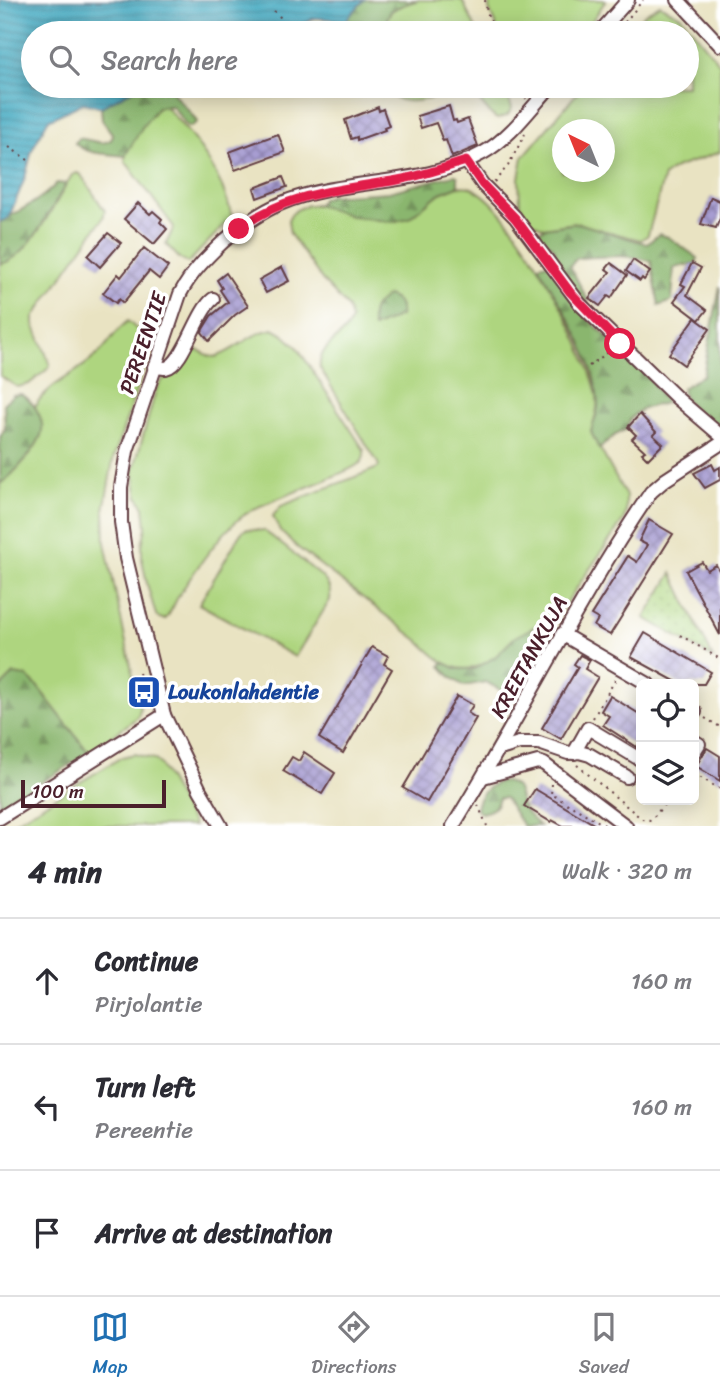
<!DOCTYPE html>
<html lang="en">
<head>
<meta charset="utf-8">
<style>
  :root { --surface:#fff; --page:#f2f2f3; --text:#2b2b33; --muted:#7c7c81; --line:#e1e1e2; --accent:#1f6fb2 }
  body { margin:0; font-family:Sriracha,sans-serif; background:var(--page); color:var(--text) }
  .controls { position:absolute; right:21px; bottom:21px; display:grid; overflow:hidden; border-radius:10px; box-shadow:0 4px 18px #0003 }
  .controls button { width:63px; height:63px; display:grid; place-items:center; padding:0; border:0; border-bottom:2px solid var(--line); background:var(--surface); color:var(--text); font:35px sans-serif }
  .compass { position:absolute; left:552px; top:119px; width:63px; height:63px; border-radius:50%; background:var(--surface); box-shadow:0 4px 18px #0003; rotate:317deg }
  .scale { position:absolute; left:21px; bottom:18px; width:145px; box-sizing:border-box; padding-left:7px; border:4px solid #4a1f2b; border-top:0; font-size:19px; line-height:24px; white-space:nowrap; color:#4a1f2b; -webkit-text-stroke:5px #fff; paint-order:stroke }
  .stop { position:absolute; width:21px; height:21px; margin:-16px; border:5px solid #e11d48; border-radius:50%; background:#fff }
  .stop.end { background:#e11d48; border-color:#fff; box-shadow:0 2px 7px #0008 }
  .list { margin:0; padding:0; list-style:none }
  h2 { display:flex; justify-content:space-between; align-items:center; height:91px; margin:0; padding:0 28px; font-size:30px }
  h2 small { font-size:23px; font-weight:400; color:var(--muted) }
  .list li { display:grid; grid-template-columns:46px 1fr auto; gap:21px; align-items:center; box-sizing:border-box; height:126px; padding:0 28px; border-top:2px solid var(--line) }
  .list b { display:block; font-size:26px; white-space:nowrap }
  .list p { margin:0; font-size:23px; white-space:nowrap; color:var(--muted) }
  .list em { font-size:23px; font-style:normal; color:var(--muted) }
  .icon { flex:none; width:38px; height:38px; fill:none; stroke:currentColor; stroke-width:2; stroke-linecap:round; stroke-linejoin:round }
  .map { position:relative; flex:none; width:720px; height:826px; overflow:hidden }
  .search { position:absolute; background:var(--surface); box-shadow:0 4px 18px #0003; left:21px; right:21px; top:21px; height:77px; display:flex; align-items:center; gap:18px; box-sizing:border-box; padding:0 24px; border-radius:38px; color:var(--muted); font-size:26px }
  .sheet { height:469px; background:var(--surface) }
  nav { display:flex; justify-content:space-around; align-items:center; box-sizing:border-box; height:98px; border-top:2px solid var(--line); background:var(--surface); font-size:19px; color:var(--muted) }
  nav a { display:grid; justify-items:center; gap:4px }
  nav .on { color:var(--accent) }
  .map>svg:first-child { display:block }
  .grass { fill:#aed57f; stroke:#7c7a55; stroke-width:2; fill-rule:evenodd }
  .forest { fill:url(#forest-firs); stroke:#6a6a4c; stroke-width:2 }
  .park { fill:url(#park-dots); stroke:#7c7a55; stroke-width:2 }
  .water { fill:url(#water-rules); stroke:#456476; stroke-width:2 }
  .building { fill:url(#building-cross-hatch) }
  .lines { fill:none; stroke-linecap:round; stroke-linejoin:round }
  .minor-casing { stroke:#623c42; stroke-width:16 }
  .path { stroke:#623c42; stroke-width:2; stroke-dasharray:2 5; stroke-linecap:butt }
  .minor { stroke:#fff; stroke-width:12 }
  .route { stroke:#e11d48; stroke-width:9 }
  .labels { text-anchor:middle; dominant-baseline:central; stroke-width:7; stroke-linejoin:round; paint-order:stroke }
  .street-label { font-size:21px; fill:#4a1f2b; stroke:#fff }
  .transit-label { font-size:21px; font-weight:bold; fill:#164399; stroke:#fff; text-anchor:start }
</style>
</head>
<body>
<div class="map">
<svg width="720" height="826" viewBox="0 0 720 826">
  <defs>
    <pattern id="forest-firs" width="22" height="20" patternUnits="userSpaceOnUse" patternTransform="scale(1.75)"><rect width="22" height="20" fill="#8ab66e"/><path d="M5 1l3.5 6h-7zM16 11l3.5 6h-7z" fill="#73935b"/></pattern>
    <pattern id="park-dots" width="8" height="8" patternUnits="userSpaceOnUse" patternTransform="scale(1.75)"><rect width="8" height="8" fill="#aed57f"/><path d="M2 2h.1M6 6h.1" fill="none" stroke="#97b66e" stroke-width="1.8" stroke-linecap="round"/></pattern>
    <pattern id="water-rules" width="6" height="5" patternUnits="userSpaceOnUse" patternTransform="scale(1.75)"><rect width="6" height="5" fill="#40a8c0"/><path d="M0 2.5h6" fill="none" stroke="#38889c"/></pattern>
    <pattern id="building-cross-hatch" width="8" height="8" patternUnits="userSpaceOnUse" patternTransform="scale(1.75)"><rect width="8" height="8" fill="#a79dd2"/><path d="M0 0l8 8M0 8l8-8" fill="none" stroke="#8a7fab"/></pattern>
  </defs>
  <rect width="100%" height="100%" fill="#fff"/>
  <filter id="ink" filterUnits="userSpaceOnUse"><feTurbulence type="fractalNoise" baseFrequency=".0143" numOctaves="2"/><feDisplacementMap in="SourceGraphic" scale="14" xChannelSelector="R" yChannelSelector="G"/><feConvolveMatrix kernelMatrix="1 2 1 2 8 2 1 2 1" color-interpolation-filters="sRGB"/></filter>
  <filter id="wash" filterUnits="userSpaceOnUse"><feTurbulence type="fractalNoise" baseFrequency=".00686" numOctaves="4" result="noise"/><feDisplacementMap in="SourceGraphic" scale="28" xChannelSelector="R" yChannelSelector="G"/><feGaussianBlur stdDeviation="1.57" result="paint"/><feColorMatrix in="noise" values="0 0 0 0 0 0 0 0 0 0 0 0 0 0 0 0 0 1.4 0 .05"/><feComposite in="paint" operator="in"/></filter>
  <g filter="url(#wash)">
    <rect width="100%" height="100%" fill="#e9e3c2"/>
    <g class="grass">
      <path d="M418,0H462L478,33H387C383,8 397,7 418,0Z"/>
      <path d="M490,0H606L584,33H499L489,9Z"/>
      <path d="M660,5L681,16L720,64V152L675,168L664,176L648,235L641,240L574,223L544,228L531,222L520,206L519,178L523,157L583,86H687V33H629L645,14ZM562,130H604V172H562Z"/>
      <path d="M382,86H504L512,108L508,115L497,119C483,110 479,93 462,90C437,96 399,114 382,86Z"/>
      <path d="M158,107H166C196,139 222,173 232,217L188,263L180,259L166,244L174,227L125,161C125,146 148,118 158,107Z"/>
      <path d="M77,173L81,175L105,211L103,218L34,317V324L50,364L49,368L29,384L17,387L0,376V264C29,259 57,199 72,175Z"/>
      <path d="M458,186C464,186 470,186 474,189C517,211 588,348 597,396C599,409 594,419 591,432L626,496V512L623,521L564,606C553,618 538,627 524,634C523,635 514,638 514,639C508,643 504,650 499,654C465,681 446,668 419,641L297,547L280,531L273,516L281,506L378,468L379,465L320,368C317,345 344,340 351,320L348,308L324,282L290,234L288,221L291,215L296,210L307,205H318L351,216L430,200L440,193Z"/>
      <path d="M128,321L144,336L150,349L113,460L104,510L105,543L140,709L138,717L89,753L37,686L0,688V484L42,426L35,406C51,381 82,372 102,350C111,340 117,329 128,321Z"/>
      <path d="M273,329L284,335L297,347L364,450C364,455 365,457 362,461C356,471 269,500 250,511C224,527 198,566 181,592C175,601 172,611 165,620L157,617L155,612L147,584L142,559V545L146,527L144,507L138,497L133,472L156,390C163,374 173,376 182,363C185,358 186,352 192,350C203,348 207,360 218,356C238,349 248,334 273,329Z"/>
      <path d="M246,529L265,531L320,575C328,583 331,588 330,600L295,657L199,604L241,533Z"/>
      <path d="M134,754L154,759L160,764L194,826H8L122,757Z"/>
    </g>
    <g class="forest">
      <path d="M364,0H418C397,7 383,8 387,33H365L362,21L352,22L346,20Z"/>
      <path d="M140,86H169C176,100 189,108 197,122L191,127L187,126L172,106L158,107L143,126L125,156C108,153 88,156 75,143L79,138L102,143L111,140L113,135L102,120L101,107Z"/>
      <path d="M454,175L458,176V186L440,193L409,218L392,222L351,216L318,205L322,199L329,196L389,192Z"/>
      <path d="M57,183L66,184C52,207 28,259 0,264V222C20,210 41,201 57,183Z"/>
      <path d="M578,223L647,244L659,234L668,237L698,258L696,263L674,268L672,301L659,306L651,261C621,253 606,257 577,258L570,266L588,301L586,317L645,372L666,403C650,406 629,410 627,429L615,435L599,449L591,432C593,423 598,414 598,406C597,356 561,307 538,265L554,262L555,249L550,244L542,243L533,229L541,231L544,228Z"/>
      <path d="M720,286V426C706,417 683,406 682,388L703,375Z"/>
      <path d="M387,296C397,299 402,305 400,316L373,328C369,312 374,304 387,296Z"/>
      <path d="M21,394C32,400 44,417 42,431C40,446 13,475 0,484V437L5,428L4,403L13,395Z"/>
      <path d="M545,621L553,633L541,652L530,657L520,689L512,696L486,682L464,686L452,678L441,666L443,662L457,669H475L496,656L515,637Z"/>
      <path d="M14,674L26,676L37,686L89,753L0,808V688Z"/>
      <path d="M501,781C525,785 515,795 524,809C528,815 535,821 540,826H523L505,798H499C496,808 492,811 481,813L476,809C478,795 488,786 501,781Z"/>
    </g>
    <path class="park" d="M672,573L713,658L645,618Z"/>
    <path class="water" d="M0,0H364L346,20L314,18L299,26L279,28V33H33V86H140L101,107L83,103L48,120L32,150L25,178L9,217L0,222Z"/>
    <g id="blocks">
      <g class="building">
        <path d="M449,106L453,121L456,120L457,123L468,119L478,146L452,157L446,140L443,141L436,123L421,128L417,116Z"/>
        <path d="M378,107L379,111L383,109L389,126L384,128L385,130L357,140V137L351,139L345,120Z"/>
        <path d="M278,134L285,152L235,170L229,152Z"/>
        <path d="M283,177L287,187L257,198L254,188Z"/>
        <path d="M711,197L720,201V218L716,228L701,224Z"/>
        <path d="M138,203L150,214L153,211L162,219L160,222L167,229L154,244L124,219Z"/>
        <path d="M108,233L121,243L100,267L88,256Z"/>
        <path d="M144,248L168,267L159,279L149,271L123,303L119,299L116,303L103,293L118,274L121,277Z"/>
        <path d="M633,260L650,272L644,280L642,278L640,281L626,271Z"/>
        <path d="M611,263L627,275L611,298L608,296L600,306L589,298L610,272L606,269Z"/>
        <path d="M692,263L701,268L687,295L707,310L699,320L674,301L685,286L681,284Z"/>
        <path d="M282,267L289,281L266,293L259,280Z"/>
        <path d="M226,273L248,306L235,315L209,341L202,332L203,329L211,316L228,302L220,290L222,288L217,280Z"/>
        <path d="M695,318L710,329L684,365L669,354Z"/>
        <path d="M640,414L656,432L653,435L663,444L648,459L642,453L645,451L632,439L636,435L628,427Z"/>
        <path d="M712,464L715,470L720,467V480L705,488L694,473Z"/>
        <path d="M649,520L673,534L610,635L594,626L598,619L591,615L628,556L637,562L647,545L639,541Z"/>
        <path d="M702,562L707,570L716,565L720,572V635L686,571Z"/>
        <path d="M645,633L711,672L704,684H680L631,657Z"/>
        <path d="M372,647L388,656L384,664L392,669L343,753L319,738Z"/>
        <path d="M580,655L590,660L585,669L598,677L561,739L542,728L578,667L574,664Z"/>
        <path d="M457,696L473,705L468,713L476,718L427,802L403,788Z"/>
        <path d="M610,696L641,715V740L637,747L603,725L609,716L601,711Z"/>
        <path d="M707,748L720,756V781L696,766Z"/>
        <path d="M304,752L335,773L322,794L283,771L292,757L299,761Z"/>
        <path d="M535,789L597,826H563L552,820L551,822L524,806Z"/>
      </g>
    </g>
  </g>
  <g filter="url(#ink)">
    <use href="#blocks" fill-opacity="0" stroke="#623c42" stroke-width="2"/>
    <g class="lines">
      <g class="minor-casing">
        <g id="minor">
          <path d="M678,0L720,45"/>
          <path d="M599,33L628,0"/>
          <path d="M466,161L483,185L515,217L580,304L678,399L720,435"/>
          <path d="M154,367C156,367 164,368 166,368C184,364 196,312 213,299"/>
          <path d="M562,634L648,684"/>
          <path d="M694,712H695"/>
          <path d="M694,741L699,744L694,752"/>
          <path d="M500,749L519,743H539L568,753L579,752L590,755L627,777"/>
          <path d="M574,753L588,728L641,760"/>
          <path d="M483,777L538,762L544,764L626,826"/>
          <path d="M0,818L164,715"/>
          <path d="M221,826L200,790L164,715L126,558L121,522V487L127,451L180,294C191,273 207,257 224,241C242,226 260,212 282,203C346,177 421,188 483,153C510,138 531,108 551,86"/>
          <path d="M453,826C521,716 578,599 651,492L665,480L720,444"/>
        </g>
      </g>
      <g class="path">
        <path d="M485,0L487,12L495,33"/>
        <path d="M274,11L288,25"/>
        <path d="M616,33L643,0"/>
        <path d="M233,86L235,89"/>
        <path d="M519,86L526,99"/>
        <path d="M560,93L567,86"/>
        <path d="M9,147L31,162"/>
        <path d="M494,182L508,166L525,134"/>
        <path d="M589,366L611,350"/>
        <path d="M680,635L720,659"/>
        <path d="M139,673L149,705"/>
        <path d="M593,718L617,677"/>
        <path d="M705,718L720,727"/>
        <path d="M577,765L642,819L651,820L668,800"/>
        <path d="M694,774L720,789"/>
        <path d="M552,784L551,794L606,826"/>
        <path d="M478,805L487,826"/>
      </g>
      <use href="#minor" class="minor"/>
    </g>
  </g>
  <g class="lines" filter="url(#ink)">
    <path class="route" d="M239,229C286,192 341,190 398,180C421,176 444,168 466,161L482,184L515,218L570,292L620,344"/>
  </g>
  <defs>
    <g id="bus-square" transform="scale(1.75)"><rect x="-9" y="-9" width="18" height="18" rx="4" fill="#1a4fb4" stroke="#fff"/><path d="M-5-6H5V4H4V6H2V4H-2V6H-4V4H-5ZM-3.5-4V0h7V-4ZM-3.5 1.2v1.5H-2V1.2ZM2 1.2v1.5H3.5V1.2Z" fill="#fff"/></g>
  </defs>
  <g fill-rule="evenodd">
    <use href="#bus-square" x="144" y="692"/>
  </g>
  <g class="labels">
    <g class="street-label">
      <text transform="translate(143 343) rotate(-71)">PEREENTIE</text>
      <text transform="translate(529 657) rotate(-61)">KREETANKUJA</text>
    </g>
    <g class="transit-label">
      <text x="168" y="692">Loukonlahdentie</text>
    </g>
  </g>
</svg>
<div class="controls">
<button><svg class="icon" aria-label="locate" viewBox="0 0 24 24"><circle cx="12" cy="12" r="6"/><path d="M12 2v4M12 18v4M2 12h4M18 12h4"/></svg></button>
<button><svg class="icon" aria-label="layers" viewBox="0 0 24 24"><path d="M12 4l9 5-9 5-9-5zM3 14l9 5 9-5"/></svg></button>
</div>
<svg class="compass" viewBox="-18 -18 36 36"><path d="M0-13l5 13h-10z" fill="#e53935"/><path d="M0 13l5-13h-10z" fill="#7c7c81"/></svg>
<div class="scale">100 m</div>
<div class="stop" style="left:620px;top:344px"></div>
<div class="stop end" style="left:239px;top:229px"></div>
<div class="search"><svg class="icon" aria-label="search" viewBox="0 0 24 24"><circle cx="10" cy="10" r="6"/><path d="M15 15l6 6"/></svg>Search here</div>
</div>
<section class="sheet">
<h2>4 min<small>Walk · 320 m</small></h2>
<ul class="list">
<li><svg class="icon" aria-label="ahead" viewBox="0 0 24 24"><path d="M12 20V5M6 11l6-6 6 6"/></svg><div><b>Continue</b><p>Pirjolantie</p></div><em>160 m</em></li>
<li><svg class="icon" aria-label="left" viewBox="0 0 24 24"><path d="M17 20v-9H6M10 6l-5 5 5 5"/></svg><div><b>Turn left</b><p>Pereentie</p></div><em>160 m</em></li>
<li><svg class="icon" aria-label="arrive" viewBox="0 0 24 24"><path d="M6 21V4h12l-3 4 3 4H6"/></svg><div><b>Arrive at destination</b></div></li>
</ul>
</section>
<nav>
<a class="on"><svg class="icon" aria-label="map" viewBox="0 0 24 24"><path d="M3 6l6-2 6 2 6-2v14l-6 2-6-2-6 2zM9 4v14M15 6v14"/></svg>Map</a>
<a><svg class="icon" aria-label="directions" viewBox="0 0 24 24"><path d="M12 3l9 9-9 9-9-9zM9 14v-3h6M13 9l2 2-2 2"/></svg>Directions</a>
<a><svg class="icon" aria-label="saved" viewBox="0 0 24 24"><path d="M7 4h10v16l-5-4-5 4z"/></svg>Saved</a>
</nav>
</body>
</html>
